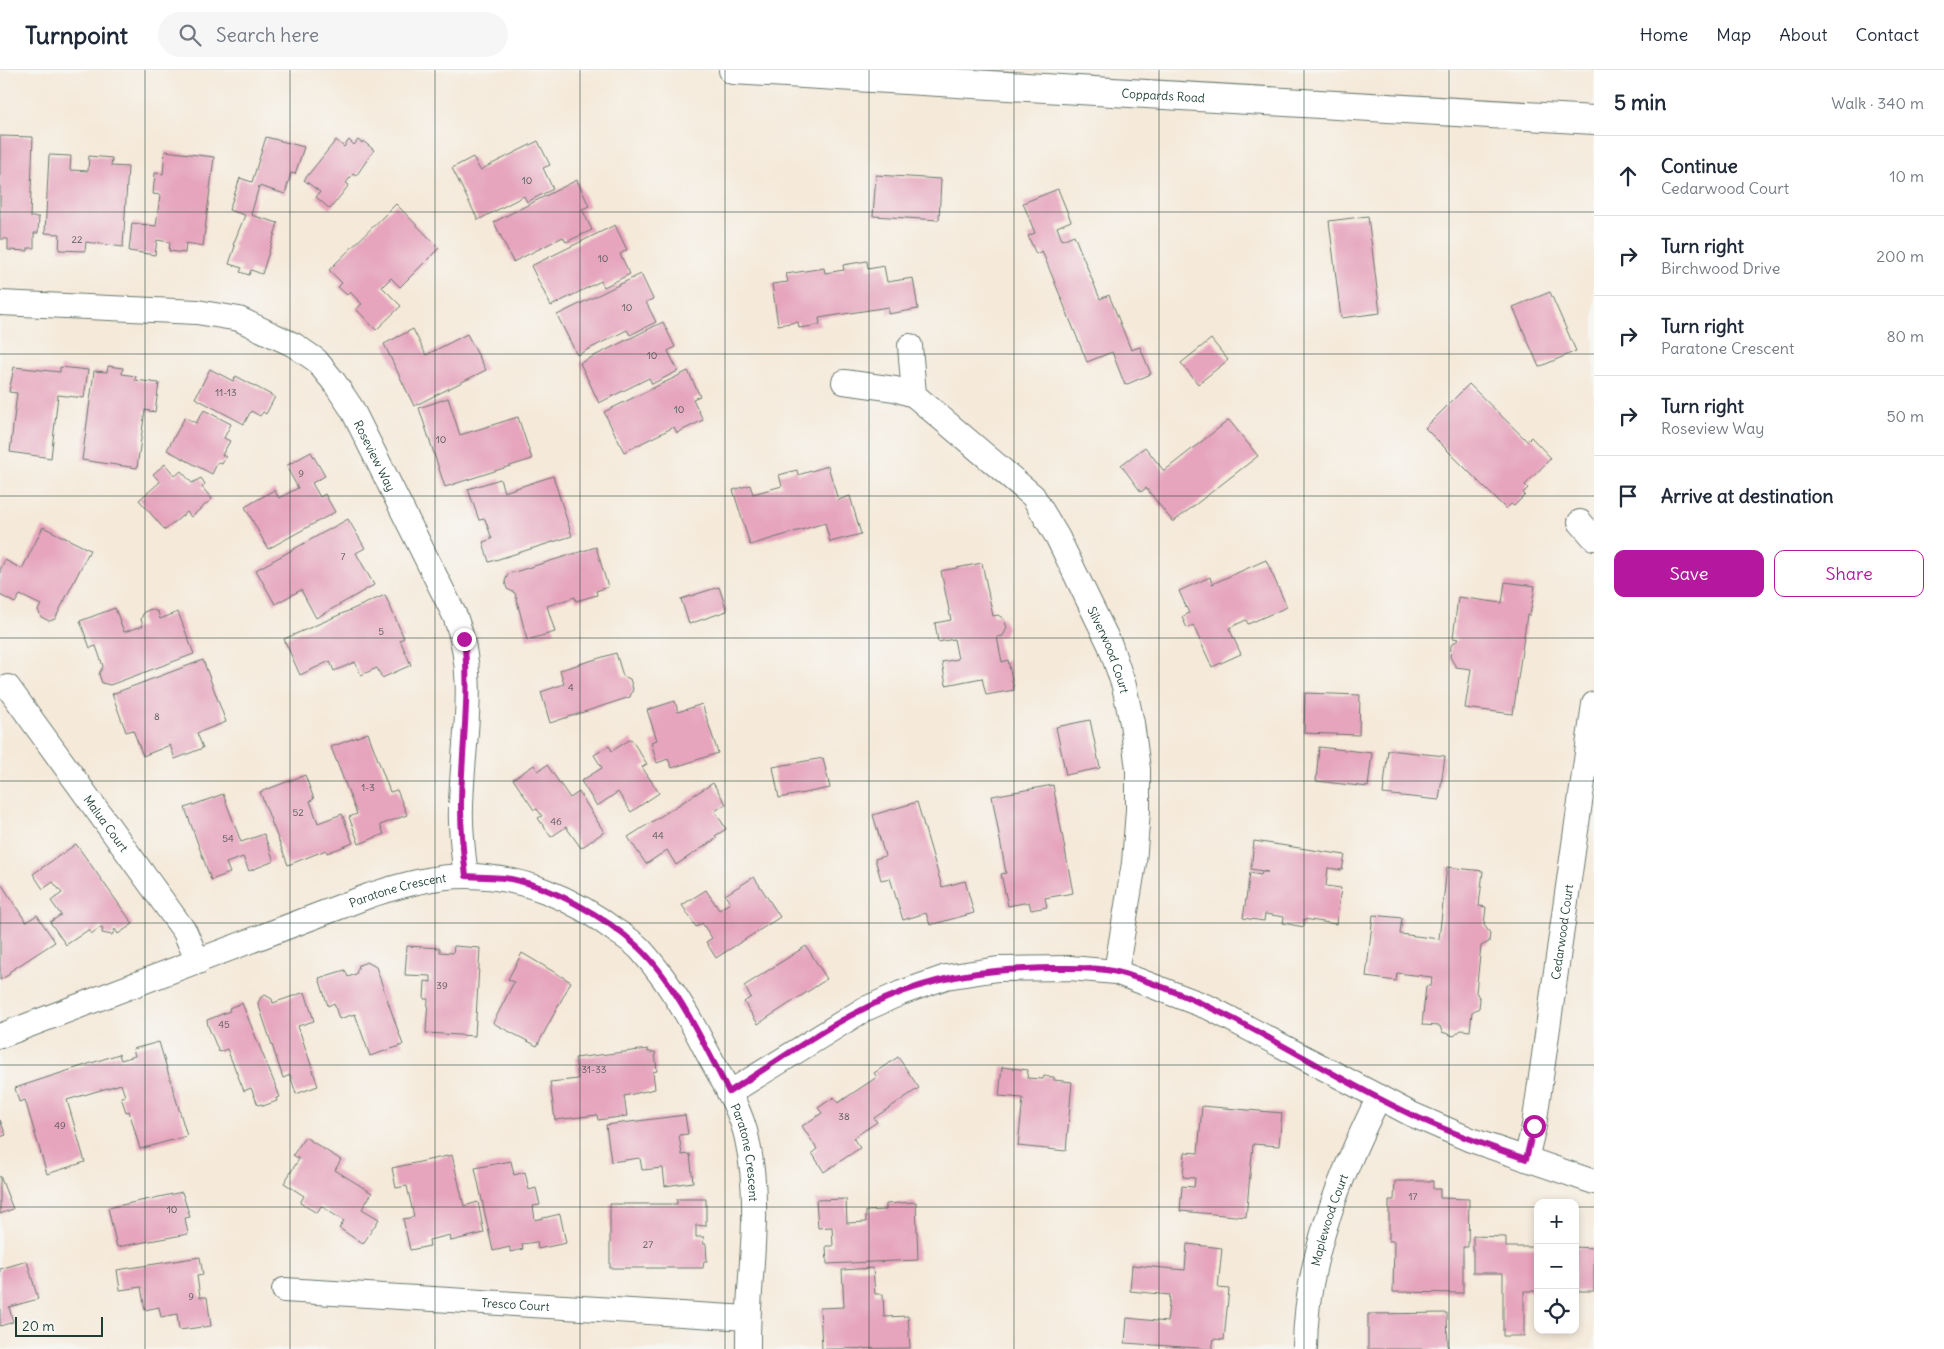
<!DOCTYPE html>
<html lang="en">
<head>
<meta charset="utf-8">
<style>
  :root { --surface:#fff; --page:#f6f6f7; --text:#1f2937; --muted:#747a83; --line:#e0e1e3; --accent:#b5179e }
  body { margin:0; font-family:Delius,sans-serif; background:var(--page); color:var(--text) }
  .controls { position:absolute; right:15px; bottom:15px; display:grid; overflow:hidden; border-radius:10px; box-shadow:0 2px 8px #0003 }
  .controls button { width:45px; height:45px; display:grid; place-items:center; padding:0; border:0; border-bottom:1px solid var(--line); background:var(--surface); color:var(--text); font:25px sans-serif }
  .scale { position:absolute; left:15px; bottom:12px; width:88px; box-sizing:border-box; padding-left:5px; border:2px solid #1f3d34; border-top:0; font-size:14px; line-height:18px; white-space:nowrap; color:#1f3d34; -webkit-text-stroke:4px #f6f6f2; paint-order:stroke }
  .stop { position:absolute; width:15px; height:15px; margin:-11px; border:4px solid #b5179e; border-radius:50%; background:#fff }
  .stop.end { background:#b5179e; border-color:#fff; box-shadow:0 1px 5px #0008 }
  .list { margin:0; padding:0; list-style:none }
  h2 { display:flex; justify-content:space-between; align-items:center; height:65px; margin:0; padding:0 20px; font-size:21px }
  h2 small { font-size:16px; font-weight:400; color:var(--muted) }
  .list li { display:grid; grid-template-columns:32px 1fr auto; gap:15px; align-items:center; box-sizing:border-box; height:80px; padding:0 20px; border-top:1px solid var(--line) }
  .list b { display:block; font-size:19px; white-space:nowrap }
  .list p { margin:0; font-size:16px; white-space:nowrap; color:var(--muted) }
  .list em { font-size:16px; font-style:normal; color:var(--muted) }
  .actions { display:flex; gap:10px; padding:15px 20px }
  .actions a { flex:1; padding:11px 0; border:1px solid var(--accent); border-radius:10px; text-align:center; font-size:18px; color:var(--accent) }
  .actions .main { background:var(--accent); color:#fff }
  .icon { flex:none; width:28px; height:28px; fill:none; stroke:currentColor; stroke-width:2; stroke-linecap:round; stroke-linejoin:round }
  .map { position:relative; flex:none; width:1594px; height:1279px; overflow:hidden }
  header { display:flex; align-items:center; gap:30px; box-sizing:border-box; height:70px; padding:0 25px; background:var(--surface); border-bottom:1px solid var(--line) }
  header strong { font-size:24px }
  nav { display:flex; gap:28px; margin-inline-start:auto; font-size:18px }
  .search { width:350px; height:45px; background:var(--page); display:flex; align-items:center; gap:12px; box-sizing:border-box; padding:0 18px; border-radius:28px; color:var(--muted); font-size:19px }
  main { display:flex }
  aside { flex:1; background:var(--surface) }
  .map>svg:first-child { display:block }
  .building { fill:#e6a5bd }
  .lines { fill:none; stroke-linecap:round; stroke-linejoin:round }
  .minor-casing { stroke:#6a796e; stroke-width:26 }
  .tertiary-casing { stroke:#6a796e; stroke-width:30 }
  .minor { stroke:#fff; stroke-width:24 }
  .tertiary { stroke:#fff; stroke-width:28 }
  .route { stroke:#b5179e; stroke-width:6 }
  .grid { fill:none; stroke:#1f3d34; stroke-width:1; stroke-opacity:0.55 }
  .labels { text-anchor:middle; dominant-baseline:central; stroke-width:5; stroke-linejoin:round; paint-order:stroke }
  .number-label { font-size:10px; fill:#515756 }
  .street-label { font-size:12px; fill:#1f3d34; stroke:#f6f6f2 }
</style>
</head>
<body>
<header>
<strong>Turnpoint</strong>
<div class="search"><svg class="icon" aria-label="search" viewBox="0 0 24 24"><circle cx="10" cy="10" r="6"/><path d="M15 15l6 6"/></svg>Search here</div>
<nav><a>Home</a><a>Map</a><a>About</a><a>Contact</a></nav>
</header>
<main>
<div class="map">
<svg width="1594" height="1279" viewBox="0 0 1594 1279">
  <rect width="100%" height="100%" fill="#f6f6f2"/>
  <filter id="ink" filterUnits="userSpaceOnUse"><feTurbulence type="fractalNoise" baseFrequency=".02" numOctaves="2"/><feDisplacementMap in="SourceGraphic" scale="10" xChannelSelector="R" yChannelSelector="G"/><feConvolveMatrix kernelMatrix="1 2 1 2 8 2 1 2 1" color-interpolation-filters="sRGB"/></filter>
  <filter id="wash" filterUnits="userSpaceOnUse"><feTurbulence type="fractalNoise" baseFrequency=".0096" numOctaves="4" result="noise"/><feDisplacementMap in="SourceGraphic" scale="20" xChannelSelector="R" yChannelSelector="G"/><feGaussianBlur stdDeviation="1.12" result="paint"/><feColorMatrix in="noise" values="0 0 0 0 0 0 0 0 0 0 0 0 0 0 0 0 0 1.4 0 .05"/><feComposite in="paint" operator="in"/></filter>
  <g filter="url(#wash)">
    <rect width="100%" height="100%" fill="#f5e9d9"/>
    <g id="blocks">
      <g class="building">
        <path d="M0,66L33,67L30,147H39L38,163H34V178H28V181L8,180V169H0Z"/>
        <path d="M266,67L304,77L295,104L291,103L285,124L259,116L251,145L278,153L262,204L251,200L249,205L240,202L242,198L229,194L235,176L233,175L245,145L229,140L240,108L252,112Z"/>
        <path d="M336,70L344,77L349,70L354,75L358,70L362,73L363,71L374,80L356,106L353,104L346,113L349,115L330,139L316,127L320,122L304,110Z"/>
        <path d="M538,71L550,95L543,98L553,119L527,132L524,126L478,150L452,98L473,87L480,100Z"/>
        <path d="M165,81L214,87L203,176L186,173L185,183L169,181L170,172L157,170L155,185L129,181L132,153L156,156L160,125L153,124L155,103L163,104Z"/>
        <path d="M49,85L71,86L70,100L88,101L89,86L112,88L111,96L128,97L123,177L86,172L85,181L59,180L60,164L45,163Z"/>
        <path d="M876,105L941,109L939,150L873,146Z"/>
        <path d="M577,110L589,136L582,139L592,160L566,172L563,167L513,192L494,152Z"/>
        <path d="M1058,119L1071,151L1057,157L1062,170L1074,165L1100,229L1109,225L1131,280L1140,277L1151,304L1125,315L1112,282L1087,292L1042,181L1036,184L1028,166L1035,163L1023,133Z"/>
        <path d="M396,134L439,178L400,217L391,208L382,217L401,236L376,260L356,239L362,234L350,222L347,225L338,217L342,213L329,200Z"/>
        <path d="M1368,146L1380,243L1341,248L1329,151Z"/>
        <path d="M615,155L627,180L620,184L630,204L604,217L601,211L551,236L531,196Z"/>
        <path d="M867,191L868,199L884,196L887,212L913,208L918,239L888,244V237L819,248L820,255L799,258L798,252L778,255L772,214L788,212L786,204L824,198L825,203L844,200L843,195Z"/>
        <path d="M641,204L653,229L646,232L656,252L630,265L627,260L577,285L557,245Z"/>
        <path d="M1550,222L1576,281L1539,297L1513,237Z"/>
        <path d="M663,252L675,277L668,281L678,301L652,314L649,308L599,333L580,293Z"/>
        <path d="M413,259L426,285L467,264L486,300L414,336L384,274Z"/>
        <path d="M1211,269L1228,290L1198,314L1181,293Z"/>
        <path d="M108,296L123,298L122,304L136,306L135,310L159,313L155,342L145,340L137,398L82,390L94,301L107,302Z"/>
        <path d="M14,297L60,302V297L88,300L84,328L58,325L51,388L10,382L17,323L9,322Z"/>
        <path d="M210,299L233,311L236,306L275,327L266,344L263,342L260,346L251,341L244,354L195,328Z"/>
        <path d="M688,301L700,326L693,329L703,350L677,363L674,357L624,382L604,342Z"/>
        <path d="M1469,314L1527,371L1531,367L1551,388L1525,415L1528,418L1523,423L1525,425L1514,436L1511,434L1506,439L1425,358Z"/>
        <path d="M448,328L460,365L518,347L532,389L445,417L419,338Z"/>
        <path d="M204,340L231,354L224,368L230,371L222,385L226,387L222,394L218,392L212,404L167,380L185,347L196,353Z"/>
        <path d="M1229,350L1258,386L1173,452L1146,418L1141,422L1121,395L1145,377L1164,401Z"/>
        <path d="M311,382L325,406L312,413L320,427L325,424L335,442L268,479L245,437L274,420L279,428L298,418L286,396Z"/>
        <path d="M165,394L175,406L181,401L192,413L201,408L205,414L202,417L212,429L191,447L187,442L165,460L139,430L160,412L153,404Z"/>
        <path d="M828,396L838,430L850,426L861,464L830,472L825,453L750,475L733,420L750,415L753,424L782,416L779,405L797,400L798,405Z"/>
        <path d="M553,406L572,466L489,492L483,472L492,469L485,449L479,450L468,419L500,409L504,422Z"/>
        <path d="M348,449L365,478L356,483L374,515L316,548L301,520L275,534L256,500Z"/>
        <path d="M43,457L90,480L55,549L49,551L41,547L38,540L41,535L20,525L15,533L0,525V500L5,490L22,499Z"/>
        <path d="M596,477L608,517L596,521L597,525L576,531L575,527L547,536L555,562L527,570L515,523L507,519L505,511L508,504Z"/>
        <path d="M1266,490L1287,537L1248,554L1246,550L1229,558L1241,584L1212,597L1193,555L1187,558L1182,547L1189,543L1179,521L1210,507L1212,514Z"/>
        <path d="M982,493L993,546L998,545L1004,549L1007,558L1003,566L997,567L1002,592L1008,590L1014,620L986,625L982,608L946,615L942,592L958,589L954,569L938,572L935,553L951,550L941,501Z"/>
        <path d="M1505,512L1535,516L1530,545H1527L1513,644L1465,638L1471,599L1456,597L1450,587L1451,575L1459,569L1453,568L1458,527L1502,533Z"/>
        <path d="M719,517L727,541L689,554L681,529Z"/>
        <path d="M385,525L404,568L400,570L411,595L382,608L377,598L361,605L355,592L334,601L330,591L300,605L284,569Z"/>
        <path d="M115,538L124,562L143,556L141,549L144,542L151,539L158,542L160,549L178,542L194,584L110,615L102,613L99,604L103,596L96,576L90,578L80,551Z"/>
        <path d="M616,583L623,606L630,609L633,619L630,627L550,653L541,622L564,614L560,600Z"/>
        <path d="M203,590L226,652L197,663L203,678L175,689L170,675L143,686L133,660L126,662L112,624Z"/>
        <path d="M1305,623L1360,625L1359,665L1304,663Z"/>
        <path d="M675,631L678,642L702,634L718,683L672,698L668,689L657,693L651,672L657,670L647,640Z"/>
        <path d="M1090,650L1100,698L1066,705L1056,657Z"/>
        <path d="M368,663L390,722L397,720L407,745L380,755L384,764L359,774L349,747L357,744L331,677Z"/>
        <path d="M631,669L647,694L642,697L659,723L631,742L618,722L597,736L581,711L602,698L594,685L609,676L612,681Z"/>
        <path d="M1319,677L1372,683L1368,717L1316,711Z"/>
        <path d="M1388,680L1445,686L1439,730L1383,724Z"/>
        <path d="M823,688L830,718L779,728L773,697Z"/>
        <path d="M534,695L538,701L547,695L570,728L579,722L604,762L581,778L566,757L551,767L538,748L542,746L537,739L534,740L513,709Z"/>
        <path d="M305,705L314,729L310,731L318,753L342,744L353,773L327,783L326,780L288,795L260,722Z"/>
        <path d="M713,713L726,734L715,741L726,759L715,766L717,768L676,795L667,780L646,794L628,767Z"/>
        <path d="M1053,715L1073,823L1045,828L1047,837L1031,840L1029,832L1008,836L1001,804L1006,803L992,726Z"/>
        <path d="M223,724L241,772L264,764L274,791L249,801L243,787L226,793L230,803L211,810L185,738Z"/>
        <path d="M917,732L942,817L965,811L974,843L930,855L926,843L903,850L890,808L881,810L875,789L885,786L873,745Z"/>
        <path d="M1254,771L1345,785L1342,800L1328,798L1326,816L1341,818L1336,854L1304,849V857L1283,853L1284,847L1265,844L1264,851L1243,848L1250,803L1261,805L1262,802H1268L1251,799Z"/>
        <path d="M76,774L133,854L118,864L115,859L112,865L102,863L103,858L101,857L91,864L88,860L66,875L50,852L61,845L51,831L62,823L53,812L43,819L33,804Z"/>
        <path d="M1447,797L1483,801L1479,836L1486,837L1484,855L1490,863L1489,872L1481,876L1476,922L1480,929L1479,938L1472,942L1470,961L1461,960L1454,966L1442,962L1440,956L1422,955L1426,916H1431L1432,907L1397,903L1396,911L1366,907L1373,845L1402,848L1400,864L1439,869Z"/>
        <path d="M754,807L780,847L716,888L706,872L712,868L702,853L696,857L682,835L706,820L719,840L730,833L725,825Z"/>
        <path d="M0,812L26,852L37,845L55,872L9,902L10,904L0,910Z"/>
        <path d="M407,876L440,878V882L453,883L454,876L480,878L475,966L426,963L428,929H424L425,911L431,912V906L405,905Z"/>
        <path d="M806,876L827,909L758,954L744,932L751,927L744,916Z"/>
        <path d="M522,883L571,912L537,976L493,953L514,912L508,909Z"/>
        <path d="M367,892L376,897L403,975L370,986L355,944L339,949L334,933L328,936L319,908L345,900L348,907L356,904L359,895Z"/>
        <path d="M305,922L314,951L298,956L318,1016L296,1024L290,1005L283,1008L258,933L261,927L265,925L272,929L273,933Z"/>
        <path d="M242,933L280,1027L276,1028L277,1031L263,1036L262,1034L258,1035L251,1018L244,1021L227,979L219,982L208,956L207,950L230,941L229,938Z"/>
        <path d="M159,972L187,1066L140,1079L129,1041L126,1042L121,1027L125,1026L121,1014L67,1030L85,1092L47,1104L25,1030L19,1032L15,1018L119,984L121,990L135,986L133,979Z"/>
        <path d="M648,979V982H655L657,1001L653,1002L655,1019L624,1026L627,1046L598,1050L597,1045L555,1050L550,1012L578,1009L575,988Z"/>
        <path d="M898,987L919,1018L874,1048L877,1052L853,1068L860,1078L824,1102L812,1083L817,1079L802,1056L822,1043L818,1038L834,1027L838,1033L877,1007L874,1003Z"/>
        <path d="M1002,997L1028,1000L1027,1008L1043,1009L1044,1006L1054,1007V1010L1072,1012L1066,1081L1018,1076L1023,1028L999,1026Z"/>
        <path d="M1202,1036L1282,1043L1279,1076L1253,1074L1246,1147L1180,1141L1182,1116L1194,1117L1195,1108L1183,1107L1185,1082L1198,1083Z"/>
        <path d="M685,1045L688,1064L679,1065L682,1085L690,1084L693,1112L665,1116L663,1098L642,1100L640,1088L611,1092L606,1055Z"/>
        <path d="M0,1050L6,1065L0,1067Z"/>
        <path d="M305,1067L341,1090L335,1100L372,1123L362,1139L379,1149L363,1174L339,1158L344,1151L321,1136L317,1143L300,1133L304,1126L284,1113L299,1089L293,1085Z"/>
        <path d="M452,1085L464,1136L478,1132L484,1163L451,1171L450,1165L429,1170L430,1176L410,1180L403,1149L414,1147L407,1116L396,1118L392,1098Z"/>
        <path d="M511,1091L514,1105L525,1102L529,1120L536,1118L540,1135L533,1136L535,1150L560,1144L566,1173L538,1179L537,1172L522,1174L523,1179L510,1182V1177L493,1181L475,1098Z"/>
        <path d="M0,1106L13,1139L0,1144Z"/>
        <path d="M1395,1111H1433V1119H1440V1128L1469,1129L1468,1177H1463V1223L1393,1222L1394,1171H1389V1130H1394Z"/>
        <path d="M182,1122L190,1147L185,1148L188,1164L117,1177L108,1138Z"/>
        <path d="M677,1129H706V1156L696,1155V1167H704L703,1174H706L707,1191H704L703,1198H610V1134H677Z"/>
        <path d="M846,1129L847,1153L866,1152V1141L886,1140V1134L916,1132L918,1190L827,1194L826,1176H833L832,1157L818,1158L816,1130Z"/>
        <path d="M1473,1166L1506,1167V1177H1538V1221H1524V1266H1503V1203H1473Z"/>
        <path d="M1187,1174L1222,1178L1218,1218L1229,1219L1224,1270L1214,1269L1212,1279L1125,1273L1127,1248L1167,1252L1170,1225L1130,1221L1132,1195L1185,1200Z"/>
        <path d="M1575,1177L1594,1178V1221H1575Z"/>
        <path d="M200,1187L203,1205L197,1206L200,1227H207L211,1256L179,1260L177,1244L161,1247L159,1237L145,1240L141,1217L120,1220L117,1200Z"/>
        <path d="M27,1191L38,1229L9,1237L13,1252L0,1256V1199Z"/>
        <path d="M873,1198L875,1224H883L884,1247L908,1246L910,1278L822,1279L820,1238L844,1237L842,1200Z"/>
        <path d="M1447,1243L1448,1279H1368V1244Z"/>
      </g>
    </g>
  </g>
  <g filter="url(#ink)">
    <use href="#blocks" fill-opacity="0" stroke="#6a796e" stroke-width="1"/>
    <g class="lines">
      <g class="minor-casing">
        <g id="minor">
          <path id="s1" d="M0,233L197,242L239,249L294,275L316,290L334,312L352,339L455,546C479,608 462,672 461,737C460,760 463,783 466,806"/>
          <path d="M844,312L895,319L914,325L910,276"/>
          <path id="s2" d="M914,325L1033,426L1058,468L1110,575L1124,616L1132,653L1138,699V740L1134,793L1116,902"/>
          <path d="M1580,452L1594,468"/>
          <path id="s3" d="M8,617L185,862L198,892"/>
          <path id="s4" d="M0,966L371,825C402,815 434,806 467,806C521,806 573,828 616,861C624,866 633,872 640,879C667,909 688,944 706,980C720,1006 741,1039 747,1069C763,1142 747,1206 748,1279"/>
          <path d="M729,1023L863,940L901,923L946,907L998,899L1070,898L1116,902L1210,938L1411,1044L1471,1070L1594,1112"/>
          <path id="s5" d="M1526,1089L1534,1056L1594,634"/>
          <path id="s6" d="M284,1220L748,1248"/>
          <path id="s7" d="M1305,1279C1305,1191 1340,1105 1379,1027"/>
        </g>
      </g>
      <g class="tertiary-casing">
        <g id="tertiary">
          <path id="s8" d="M733,0L1594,50"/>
        </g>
      </g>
      <use href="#minor" class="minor"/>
      <use href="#tertiary" class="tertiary"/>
    </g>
  </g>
  <g class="lines" filter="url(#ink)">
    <path class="route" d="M464,569C471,626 461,680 461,737C461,760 463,783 466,806C478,807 491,807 504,808C548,814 606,847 638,877C675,911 706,978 729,1022C784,987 840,945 902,922C953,903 998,899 1052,898C1073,898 1097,897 1117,902C1223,931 1314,999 1412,1045C1449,1062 1487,1076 1526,1089L1534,1056"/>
  </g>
  <path class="grid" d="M145,0V1279M290,0V1279M435,0V1279M580,0V1279M725,0V1279M869,0V1279M1014,0V1279M1159,0V1279M1304,0V1279M1449,0V1279M0,142H1594M0,284H1594M0,426H1594M0,568H1594M0,711H1594M0,853H1594M0,995H1594M0,1137H1538M1575,1137H1594"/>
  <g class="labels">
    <g class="number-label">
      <text x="527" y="110">10</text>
      <text x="77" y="169">22</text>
      <text x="603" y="188">10</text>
      <text x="627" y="237">10</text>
      <text x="652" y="285">10</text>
      <text x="226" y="322">11-13</text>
      <text x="679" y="339">10</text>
      <text x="441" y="369">10</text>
      <text x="301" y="403">9</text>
      <text x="343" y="486">7</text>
      <text x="381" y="561">5</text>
      <text x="571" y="617">4</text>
      <text x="157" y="646">8</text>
      <text x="368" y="717">1-3</text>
      <text x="298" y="742">52</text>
      <text x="556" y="751">46</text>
      <text x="658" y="765">44</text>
      <text x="228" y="768">54</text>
      <text x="442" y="915">39</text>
      <text x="224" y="954">45</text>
      <text x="594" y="999">31-33</text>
      <text x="844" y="1046">38</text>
      <text x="60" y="1055">49</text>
      <text x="1413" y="1126">17</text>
      <text x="172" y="1139">10</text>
      <text x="648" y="1174">27</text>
      <text x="191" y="1226">9</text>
    </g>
    <g class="street-label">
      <text stroke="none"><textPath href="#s8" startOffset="431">Coppards Road</textPath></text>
      <text stroke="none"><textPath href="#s1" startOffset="440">Roseview Way</textPath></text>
      <text stroke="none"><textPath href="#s2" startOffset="328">Silverwood Court</textPath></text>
      <text stroke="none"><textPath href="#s3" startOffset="168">Malua Court</textPath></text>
      <text stroke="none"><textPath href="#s4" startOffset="424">Paratone Crescent</textPath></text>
      <text stroke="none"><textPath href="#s5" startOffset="230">Cedarwood Court</textPath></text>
      <text stroke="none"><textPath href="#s4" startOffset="919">Paratone Crescent</textPath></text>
      <text stroke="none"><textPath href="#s7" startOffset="132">Maplewood Court</textPath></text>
      <text stroke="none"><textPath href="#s6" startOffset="232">Tresco Court</textPath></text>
    </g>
  </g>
</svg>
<div class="controls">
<button>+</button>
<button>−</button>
<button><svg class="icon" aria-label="locate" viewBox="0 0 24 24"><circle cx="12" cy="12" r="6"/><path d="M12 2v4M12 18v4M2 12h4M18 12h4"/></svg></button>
</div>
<div class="scale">20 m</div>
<div class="stop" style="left:1534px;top:1056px"></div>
<div class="stop end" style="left:464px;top:569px"></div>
</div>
<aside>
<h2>5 min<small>Walk · 340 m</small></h2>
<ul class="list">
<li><svg class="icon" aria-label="ahead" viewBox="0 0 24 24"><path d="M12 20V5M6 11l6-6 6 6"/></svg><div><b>Continue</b><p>Cedarwood Court</p></div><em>10 m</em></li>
<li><svg class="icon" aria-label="right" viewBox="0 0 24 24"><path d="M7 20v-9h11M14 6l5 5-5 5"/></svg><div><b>Turn right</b><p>Birchwood Drive</p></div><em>200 m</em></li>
<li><svg class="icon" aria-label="right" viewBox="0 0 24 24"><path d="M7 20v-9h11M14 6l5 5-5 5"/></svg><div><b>Turn right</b><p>Paratone Crescent</p></div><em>80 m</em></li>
<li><svg class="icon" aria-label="right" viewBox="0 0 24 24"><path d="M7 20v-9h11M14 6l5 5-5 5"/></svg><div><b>Turn right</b><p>Roseview Way</p></div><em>50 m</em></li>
<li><svg class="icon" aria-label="arrive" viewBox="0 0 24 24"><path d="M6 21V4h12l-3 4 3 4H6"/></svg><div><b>Arrive at destination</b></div></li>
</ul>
<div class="actions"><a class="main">Save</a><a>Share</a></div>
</aside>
</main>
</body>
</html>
